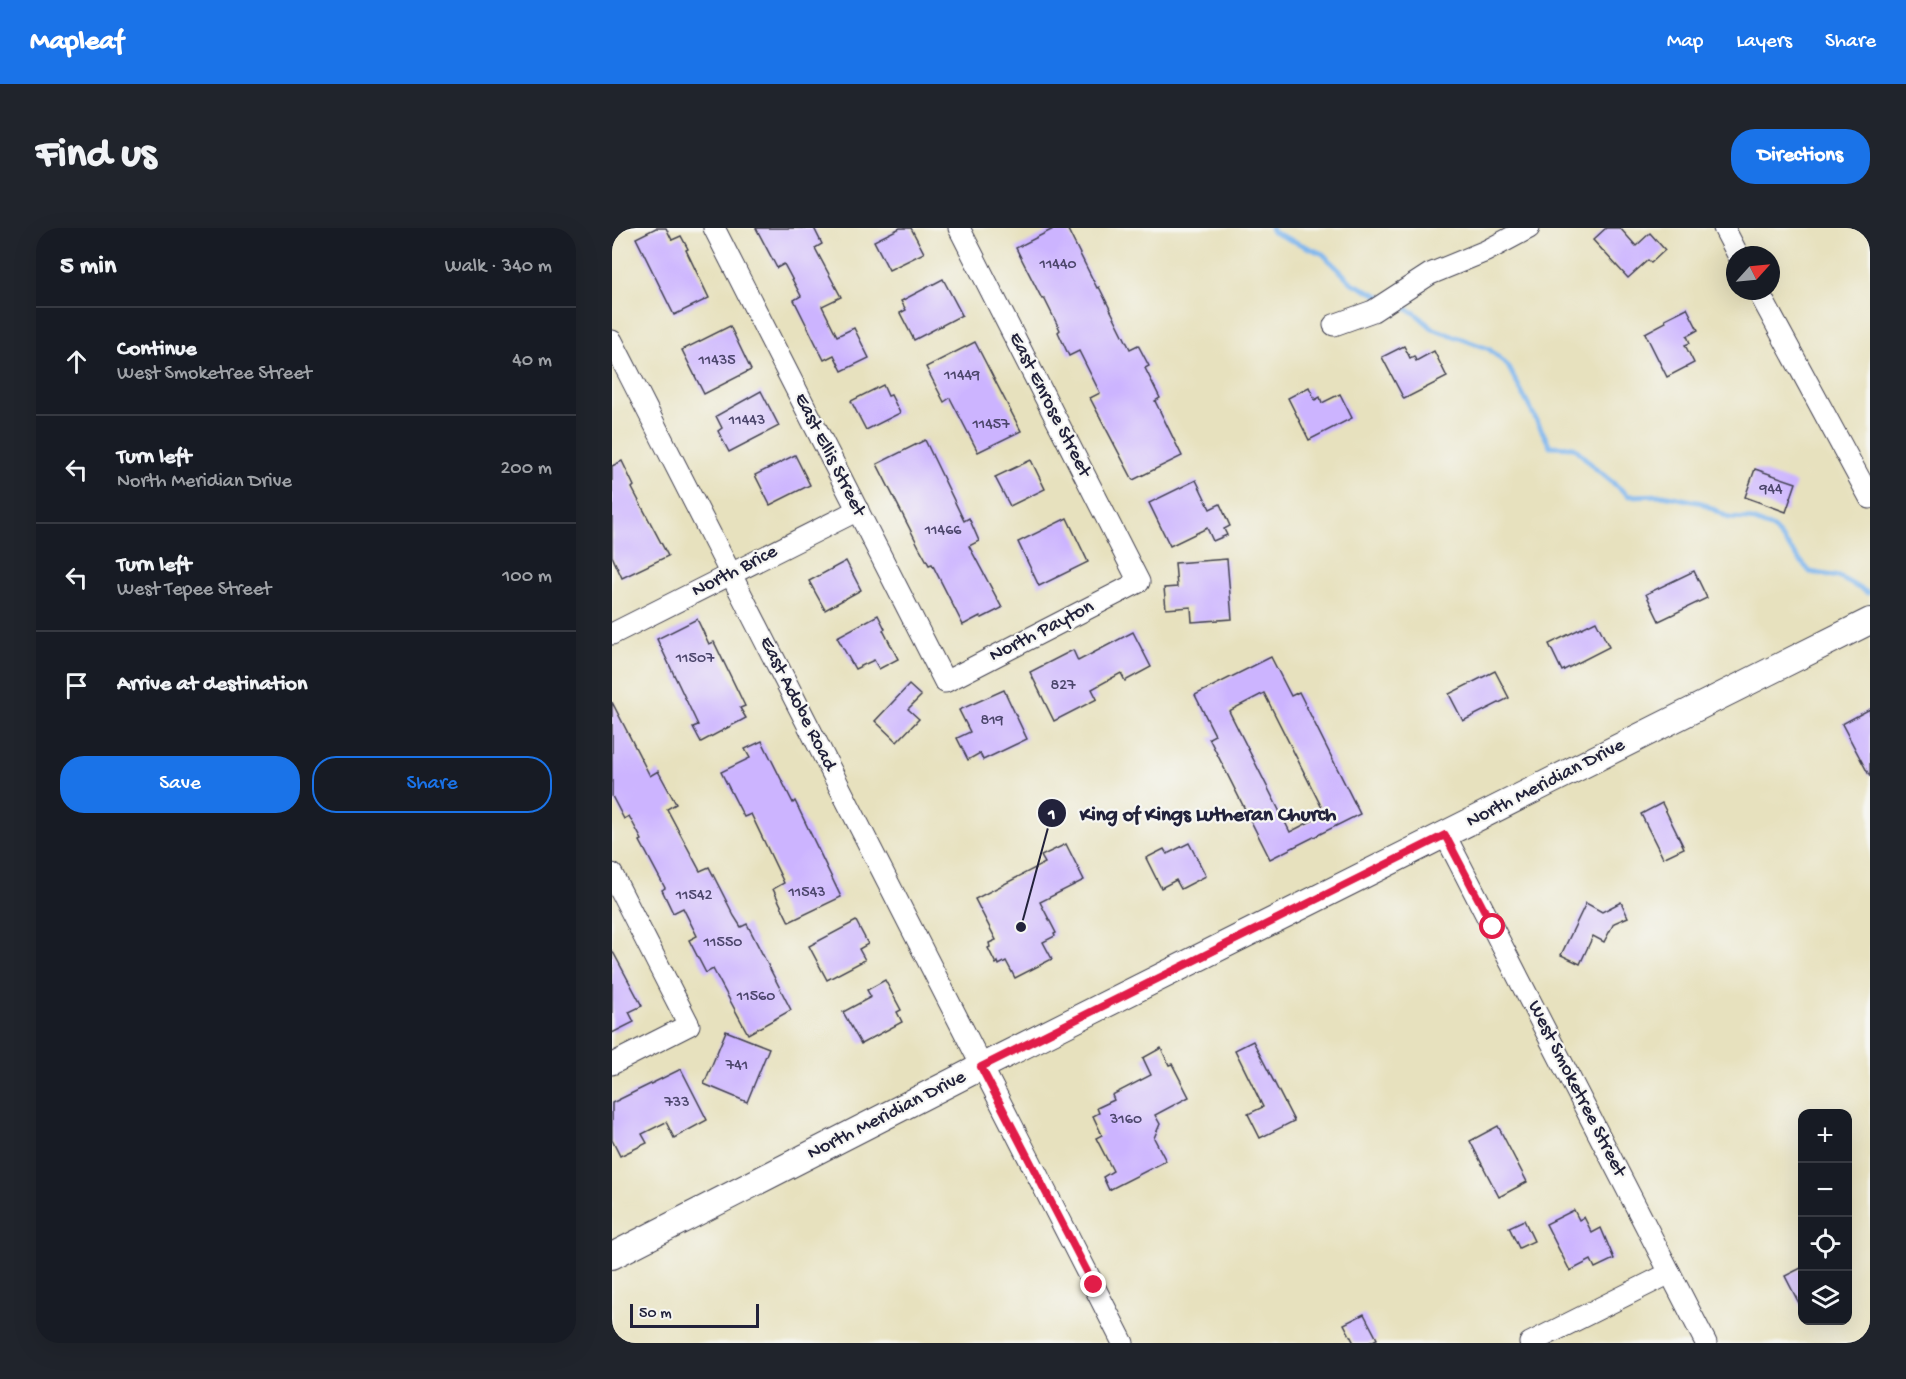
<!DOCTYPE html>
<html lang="en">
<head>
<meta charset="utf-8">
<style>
  :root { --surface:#171b24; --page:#20242c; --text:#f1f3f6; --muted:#9ea1a6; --line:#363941; --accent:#1a73e8 }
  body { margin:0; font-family:"Gochi Hand",sans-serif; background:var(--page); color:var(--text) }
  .controls { position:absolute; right:18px; bottom:18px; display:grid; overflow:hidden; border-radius:12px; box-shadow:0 6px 24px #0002 }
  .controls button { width:54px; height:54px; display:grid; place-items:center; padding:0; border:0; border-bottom:2px solid var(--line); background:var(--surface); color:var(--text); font:30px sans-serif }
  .compass { position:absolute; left:1114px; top:18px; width:54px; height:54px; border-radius:50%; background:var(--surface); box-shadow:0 6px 24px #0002; rotate:63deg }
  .scale { position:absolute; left:18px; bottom:15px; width:129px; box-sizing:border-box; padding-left:6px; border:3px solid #22223b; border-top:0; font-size:16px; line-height:21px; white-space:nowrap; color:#22223b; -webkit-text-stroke:4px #f6f6f2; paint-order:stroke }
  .stop { position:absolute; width:18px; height:18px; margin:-14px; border:4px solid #e11d48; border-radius:50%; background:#fff }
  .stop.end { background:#e11d48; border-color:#fff; box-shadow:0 2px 6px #0008 }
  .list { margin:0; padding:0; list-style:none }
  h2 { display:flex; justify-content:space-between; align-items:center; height:78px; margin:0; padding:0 24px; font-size:26px }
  h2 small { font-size:20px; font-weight:400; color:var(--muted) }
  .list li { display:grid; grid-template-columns:39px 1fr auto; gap:18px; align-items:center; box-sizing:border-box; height:108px; padding:0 24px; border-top:2px solid var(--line) }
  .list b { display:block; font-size:22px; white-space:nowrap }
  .list p { margin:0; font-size:20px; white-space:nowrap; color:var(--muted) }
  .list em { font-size:20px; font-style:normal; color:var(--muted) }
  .actions { display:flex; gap:12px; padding:18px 24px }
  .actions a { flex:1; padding:14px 0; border:2px solid var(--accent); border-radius:24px; text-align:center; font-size:21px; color:var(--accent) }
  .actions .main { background:var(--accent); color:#fff }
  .icon { flex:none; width:33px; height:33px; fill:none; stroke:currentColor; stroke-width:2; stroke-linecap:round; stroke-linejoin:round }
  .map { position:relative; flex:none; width:1258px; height:1115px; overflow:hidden; border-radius:24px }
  header { display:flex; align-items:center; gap:36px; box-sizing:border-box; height:84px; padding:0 30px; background:var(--accent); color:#fff }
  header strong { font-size:28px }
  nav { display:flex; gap:33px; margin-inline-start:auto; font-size:21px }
  .intro { display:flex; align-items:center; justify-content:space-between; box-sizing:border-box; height:144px; padding:0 36px }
  h1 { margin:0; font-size:42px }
  .button { padding:15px 27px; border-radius:24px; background:var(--accent); color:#fff; font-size:21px; font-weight:700 }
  main { display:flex; gap:36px; padding:0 36px }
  aside { flex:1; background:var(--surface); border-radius:24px; box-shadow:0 6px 24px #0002 }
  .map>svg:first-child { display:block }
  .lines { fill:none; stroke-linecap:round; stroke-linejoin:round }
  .stream { stroke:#7db5ed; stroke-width:5 }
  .building { fill:#ccb4ff; fill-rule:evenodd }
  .minor-casing { stroke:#403f4f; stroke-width:23 }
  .tertiary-casing { stroke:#403f4f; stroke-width:28 }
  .minor { stroke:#fff; stroke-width:21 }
  .tertiary { stroke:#fff; stroke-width:26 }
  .route { stroke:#e11d48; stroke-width:8 }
  .labels { text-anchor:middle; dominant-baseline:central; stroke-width:4.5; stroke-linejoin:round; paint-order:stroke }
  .number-label { font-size:16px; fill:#4c466c }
  .street-label { font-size:20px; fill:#22223b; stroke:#f6f6f2 }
  .leader { fill:none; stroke:#22223b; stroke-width:2 }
  .callout-dot { fill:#22223b; stroke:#f6f6f2; stroke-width:2 }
  .mark-label { font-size:18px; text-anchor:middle; font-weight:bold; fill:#fff }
  .callout-label { font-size:21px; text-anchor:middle; font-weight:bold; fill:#22223b; stroke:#f6f6f2; stroke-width:4.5; stroke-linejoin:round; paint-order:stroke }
</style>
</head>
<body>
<header>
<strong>Mapleaf</strong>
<nav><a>Map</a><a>Layers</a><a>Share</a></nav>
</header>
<div class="intro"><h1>Find us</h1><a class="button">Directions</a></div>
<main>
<aside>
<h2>5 min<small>Walk · 340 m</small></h2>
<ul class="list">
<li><svg class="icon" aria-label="ahead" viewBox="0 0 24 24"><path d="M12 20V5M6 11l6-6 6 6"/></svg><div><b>Continue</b><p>West Smoketree Street</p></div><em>40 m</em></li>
<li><svg class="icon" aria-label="left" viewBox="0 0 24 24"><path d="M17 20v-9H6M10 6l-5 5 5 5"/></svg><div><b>Turn left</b><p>North Meridian Drive</p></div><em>200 m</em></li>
<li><svg class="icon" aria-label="left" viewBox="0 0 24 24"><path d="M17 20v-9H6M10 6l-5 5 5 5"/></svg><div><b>Turn left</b><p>West Tepee Street</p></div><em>100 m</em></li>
<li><svg class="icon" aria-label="arrive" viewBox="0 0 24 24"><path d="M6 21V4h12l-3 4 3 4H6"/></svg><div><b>Arrive at destination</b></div></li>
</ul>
<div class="actions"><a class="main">Save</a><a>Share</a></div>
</aside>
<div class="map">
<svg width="1258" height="1115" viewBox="0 0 1258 1115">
  <rect width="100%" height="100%" fill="#f6f6f2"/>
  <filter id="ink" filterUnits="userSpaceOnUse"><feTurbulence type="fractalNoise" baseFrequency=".0167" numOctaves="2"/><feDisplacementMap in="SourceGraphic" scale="12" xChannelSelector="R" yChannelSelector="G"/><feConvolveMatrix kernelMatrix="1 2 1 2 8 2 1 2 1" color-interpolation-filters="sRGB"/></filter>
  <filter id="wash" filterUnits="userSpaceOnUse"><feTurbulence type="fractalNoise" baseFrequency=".008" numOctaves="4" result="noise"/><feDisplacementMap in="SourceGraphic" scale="24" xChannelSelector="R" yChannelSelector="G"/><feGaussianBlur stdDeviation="1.35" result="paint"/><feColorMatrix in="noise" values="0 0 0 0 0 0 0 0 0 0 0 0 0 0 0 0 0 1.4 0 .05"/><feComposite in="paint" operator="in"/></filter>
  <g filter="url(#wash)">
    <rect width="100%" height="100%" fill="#e7e1be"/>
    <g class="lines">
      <g class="stream">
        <path d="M659,0L661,4L711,26L740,55L772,70"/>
        <path d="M783,75L803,85L820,100L877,121L896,138L938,218L962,219L984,241L1017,268L1051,267L1090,275L1117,290L1137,291L1161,300L1198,344L1227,349L1256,365"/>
      </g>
    </g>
    <g id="blocks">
      <g class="building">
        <path d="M44,0H54L60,12L69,8L76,21L74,22L97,70L62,87L24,10Z"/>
        <path d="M144,0H202L210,16L203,20L229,69L210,78L225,108L242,100L257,130L230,143L222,127L212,132L182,72L189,68L172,36L165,40Z"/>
        <path d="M288,0H299L312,25L277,42L262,13Z"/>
        <path d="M443,0H455L485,60L487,59L518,121L526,117L537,138L533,140L548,170L543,173L570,228L521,252L478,170L488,165L467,123L457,128L446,104L448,102L432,70L430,71L404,20Z"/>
        <path d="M994,0H1008L1024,18L1038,5L1053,22L1039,35L1036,32L1016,50L981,12Z"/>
        <path d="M331,51L350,87L302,112L288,85L294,82L289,73Z"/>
        <path d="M1075,80L1086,102L1075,108L1078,115L1073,117L1082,135L1055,149L1033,105L1054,94L1053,91Z"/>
        <path d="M118,98L139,142L92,166L70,122Z"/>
        <path d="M363,114L409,203L366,224L338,170L332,174L314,139Z"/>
        <path d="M792,118L798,130L802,128L804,133L822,123L835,149L792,171L770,129Z"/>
        <path d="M271,157L276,168L279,167L288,185L254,202L239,173Z"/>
        <path d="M697,159L703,172L708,169L710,175L728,166L740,190L697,212L676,170Z"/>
        <path d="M149,163L167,198L117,224L106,203L110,200L104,188Z"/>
        <path d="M313,212L352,293L357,290L367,313L357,318L390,380L370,390L368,388L351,397L320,336L317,337L307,319L265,236Z"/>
        <path d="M183,227L198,257L158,277L143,247Z"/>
        <path d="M419,232L433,261L398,278L383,249Z"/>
        <path d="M10,233L22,258L20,260L56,328L10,350L0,328V238Z"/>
        <path d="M1143,241L1184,255L1174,284L1133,269Z"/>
        <path d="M584,252L598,281L608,276L618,298L612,301L615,307L601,313L595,300L558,318L537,275Z"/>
        <path d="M455,290L476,334L427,358L406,314Z"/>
        <path d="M615,331L620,391L580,394L579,379L554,381L552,360L565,359L563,335Z"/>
        <path d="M234,333L249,362L213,382L197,353Z"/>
        <path d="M1082,343L1095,370L1047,393L1034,366Z"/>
        <path d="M266,387L273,401L271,402L286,431L267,441L262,432L243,441L225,409Z"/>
        <path d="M85,391L97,416L102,414L133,478L128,480L134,490L89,514L81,499L86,497L45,411Z"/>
        <path d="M984,393L997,419L950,443L937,416Z"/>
        <path d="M521,404L539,439L513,453L509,445L480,461L485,471L442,493L418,444L461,422L466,433Z"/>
        <path d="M659,429L679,468L687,464L748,586L658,631L597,510L603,507L583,467ZM652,465L713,586L678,604L617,483Z"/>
        <path d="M883,443L897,470L851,493L837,466Z"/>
        <path d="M297,457L309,468L296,481L307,491L285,514L263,493Z"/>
        <path d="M392,462L415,511L371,532L368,525L356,532L345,510L358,504L347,482Z"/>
        <path d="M0,474L38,548L46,543L64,576L55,581L88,643L97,639L122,688L129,699L135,696L179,782L136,806L101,741L94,745L77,712L85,708L71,680L61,685L50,662L53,660L28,613L30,612L17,588L12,591L0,568Z"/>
        <path d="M1258,481V549L1230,496Z"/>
        <path d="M150,513L181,575L183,573L229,669L177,694L161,661L172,655L139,586L132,589L109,544L138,530L133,521Z"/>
        <path d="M1050,575L1072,620L1051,630L1029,586Z"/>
        <path d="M577,615L594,648L569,661L564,652L549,660L534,630L552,621L555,626Z"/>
        <path d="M454,616L472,652L428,674L444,705L442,706L443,708L431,714L440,731L403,750L394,733L387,737L386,734L384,736L376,720L378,719L377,715L384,712L363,671L433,635L429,628Z"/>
        <path d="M1009,674L1016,689L1002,695L992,714L981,708L968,736L949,727L974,675L990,684Z"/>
        <path d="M244,693L256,716L247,721L253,732L215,752L197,718Z"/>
        <path d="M0,722L30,778L17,784L22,794L0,805Z"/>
        <path d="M273,752L289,782L285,784L290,794L249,816L231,784L259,769L255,762Z"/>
        <path d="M114,803L157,820L135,874L92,856Z"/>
        <path d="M641,813L682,893L648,910L636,886L651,879L623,822Z"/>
        <path d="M549,820L557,837L560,836L577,869L543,887L548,896L542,910L554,933L497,962L491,949L501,943L484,910L490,907L481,888L487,885L485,880L502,872L500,867L539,847L531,830Z"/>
        <path d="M69,841L95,892L62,910L54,894L30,906L35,915L8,928L0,912V875Z"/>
        <path d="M886,898L915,954L887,969L858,913Z"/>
        <path d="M962,982L967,992L972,989L980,1005L989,1000L1002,1031L983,1040L979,1032L958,1043L934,996Z"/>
        <path d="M912,992L922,1013L907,1020L897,999Z"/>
        <path d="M1191,1039V1083L1173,1048Z"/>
        <path d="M752,1086L765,1111L757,1115H742L732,1096Z"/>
      </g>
    </g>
  </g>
  <g filter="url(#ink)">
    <use href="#blocks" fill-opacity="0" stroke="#403f4f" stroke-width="1.5"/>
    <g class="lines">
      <g class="minor-casing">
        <g id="minor">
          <path d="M102,0L333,454L527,354L347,0"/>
          <path d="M1112,0L1126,27"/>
          <path d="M1146,63L1258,270"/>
          <path d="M722,97L761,83L818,46L874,23L917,0"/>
          <path d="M0,113L511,1115"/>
          <path d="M0,406L246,282"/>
          <path d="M833,607L1094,1115"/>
          <path d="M0,646L77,797L0,836"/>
          <path d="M918,1115L1058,1045"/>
        </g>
      </g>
      <g class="tertiary-casing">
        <path id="tertiary" d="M0,1028L369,839L1258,393"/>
      </g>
      <use href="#minor" class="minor"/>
      <use href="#tertiary" class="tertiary"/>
    </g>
  </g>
  <g class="lines" filter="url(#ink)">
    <path class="route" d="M482,1057L369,839L833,607L881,699"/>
  </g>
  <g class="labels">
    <g class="number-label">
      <text x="446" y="37">11440</text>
      <text x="105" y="133">11435</text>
      <text x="350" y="148">11449</text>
      <text x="135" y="193">11443</text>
      <text x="379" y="197">11457</text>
      <text x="1159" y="262">944</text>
      <text x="331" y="303">11466</text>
      <text x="83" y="431">11507</text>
      <text x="451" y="458">827</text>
      <text x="380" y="493">819</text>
      <text x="195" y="665">11543</text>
      <text x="82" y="668">11542</text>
      <text x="111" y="715">11550</text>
      <text x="144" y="769">11560</text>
      <text x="125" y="838">741</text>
      <text x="65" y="875">733</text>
      <text x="514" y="892">3160</text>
    </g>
    <g class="street-label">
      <text transform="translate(437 177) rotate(63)">East Enrose Street</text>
      <text transform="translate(217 227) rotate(63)">East Ellis Street</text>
      <text transform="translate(123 344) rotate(-27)">North Brice</text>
      <text transform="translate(430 404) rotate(-27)">North Payton</text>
      <text transform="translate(185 476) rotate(63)">East Adobe Road</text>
      <text transform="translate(934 556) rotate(-27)">North Meridian Drive</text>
      <text transform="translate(964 861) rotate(63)">West Smoketree Street</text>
      <text transform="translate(275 888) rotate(-27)">North Meridian Drive</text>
    </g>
  </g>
  <path class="leader" d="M409 699L440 585"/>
  <g class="callout-dot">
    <circle cx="409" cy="699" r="6"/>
    <circle cx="440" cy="585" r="15"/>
  </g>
  <g class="mark-label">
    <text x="440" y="591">1</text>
  </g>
  <g class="callout-label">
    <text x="596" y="592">King of Kings Lutheran Church</text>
  </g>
</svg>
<div class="controls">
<button>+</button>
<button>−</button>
<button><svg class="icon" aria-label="locate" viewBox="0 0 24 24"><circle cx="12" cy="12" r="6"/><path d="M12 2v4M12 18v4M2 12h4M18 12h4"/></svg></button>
<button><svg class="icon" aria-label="layers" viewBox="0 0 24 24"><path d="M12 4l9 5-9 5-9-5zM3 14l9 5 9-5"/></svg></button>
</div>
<svg class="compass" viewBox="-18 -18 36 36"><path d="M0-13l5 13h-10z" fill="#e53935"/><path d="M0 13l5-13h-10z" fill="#9ea1a6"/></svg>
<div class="scale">50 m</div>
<div class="stop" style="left:881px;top:699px"></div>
<div class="stop end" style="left:482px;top:1057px"></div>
</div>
</main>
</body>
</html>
